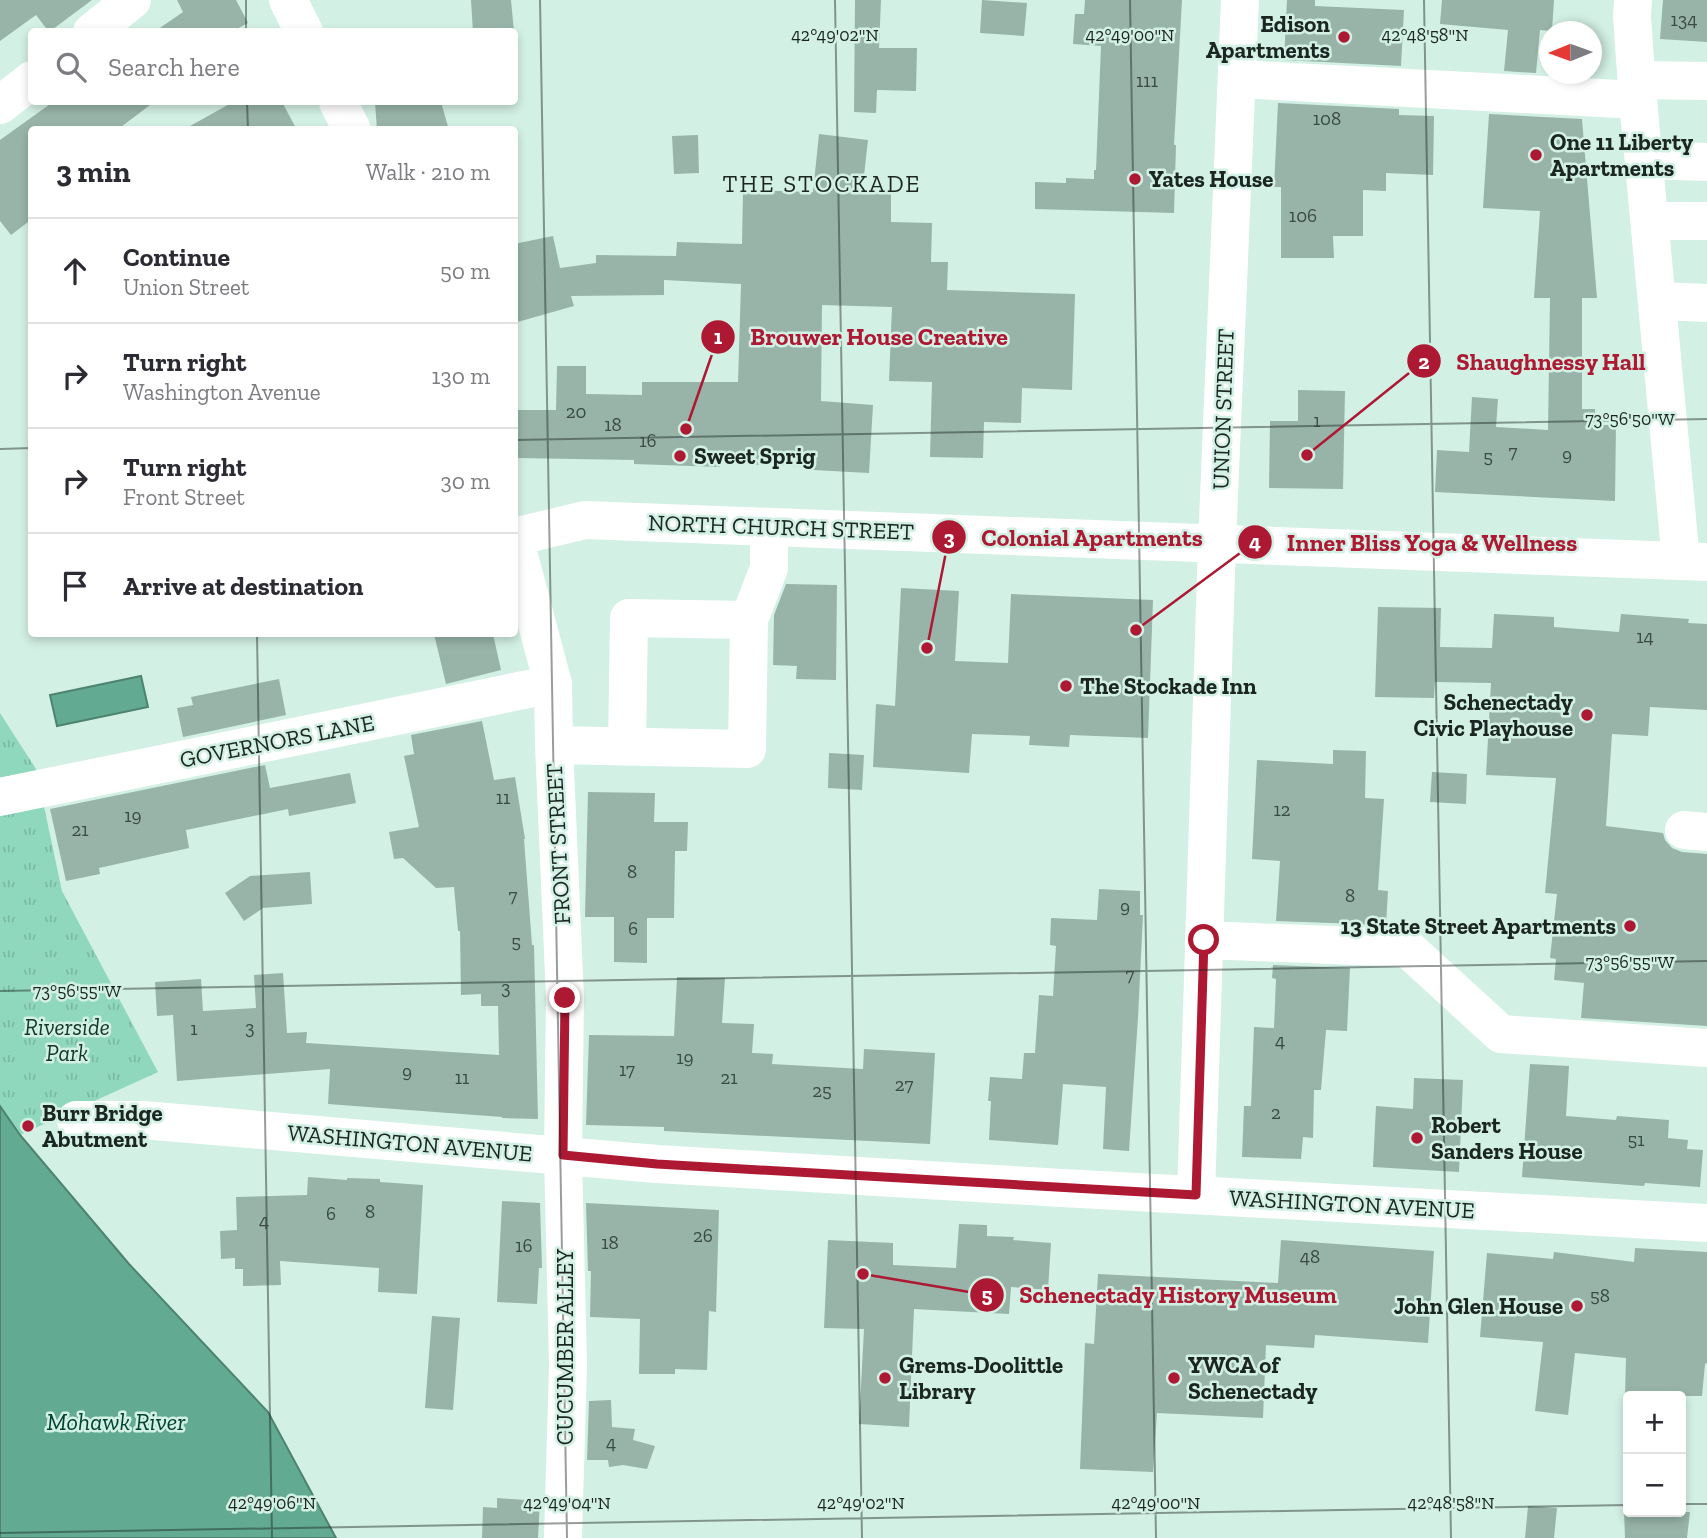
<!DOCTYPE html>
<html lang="en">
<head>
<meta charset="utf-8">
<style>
  :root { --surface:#fff; --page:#f2f2f3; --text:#2b2b33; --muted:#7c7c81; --line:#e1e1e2 }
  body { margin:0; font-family:"Zilla Slab",serif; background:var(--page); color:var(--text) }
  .controls { position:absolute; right:21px; bottom:21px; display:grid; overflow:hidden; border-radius:7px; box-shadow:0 4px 10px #0003 }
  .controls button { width:63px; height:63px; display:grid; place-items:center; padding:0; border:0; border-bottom:2px solid var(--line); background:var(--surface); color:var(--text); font:35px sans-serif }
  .compass { position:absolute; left:1539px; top:21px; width:63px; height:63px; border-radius:50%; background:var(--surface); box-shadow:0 4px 10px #0003; rotate:269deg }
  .stop { position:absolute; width:21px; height:21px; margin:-16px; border:5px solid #ad1832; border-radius:50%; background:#fff }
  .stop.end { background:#ad1832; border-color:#fff; box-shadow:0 2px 7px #0008 }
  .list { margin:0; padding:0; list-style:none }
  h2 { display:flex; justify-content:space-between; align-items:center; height:91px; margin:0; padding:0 28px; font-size:30px }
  h2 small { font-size:23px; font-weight:400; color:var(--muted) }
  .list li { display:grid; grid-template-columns:46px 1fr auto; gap:21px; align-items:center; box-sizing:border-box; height:105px; padding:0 28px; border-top:2px solid var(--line) }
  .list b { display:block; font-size:26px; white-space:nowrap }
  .list p { margin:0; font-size:23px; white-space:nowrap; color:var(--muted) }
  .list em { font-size:23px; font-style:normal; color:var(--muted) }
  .icon { flex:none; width:38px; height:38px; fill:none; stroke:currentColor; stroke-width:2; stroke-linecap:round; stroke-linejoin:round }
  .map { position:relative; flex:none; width:1707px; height:1538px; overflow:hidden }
  .search { position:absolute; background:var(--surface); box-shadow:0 4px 10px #0003; left:28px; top:28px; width:490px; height:77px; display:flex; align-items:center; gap:18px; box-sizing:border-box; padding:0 24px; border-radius:7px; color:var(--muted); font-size:26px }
  .panel { position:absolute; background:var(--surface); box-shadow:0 4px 10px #0003; left:28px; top:126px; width:490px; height:511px; border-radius:7px }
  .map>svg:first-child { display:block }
  .park { fill:url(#park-tufts) }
  .water { fill:#62ab92; stroke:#4d8370; stroke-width:2 }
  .building { fill:#98b4a9 }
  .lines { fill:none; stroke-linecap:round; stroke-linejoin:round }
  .minor { stroke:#fff; stroke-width:38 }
  .route { stroke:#ad1832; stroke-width:9 }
  .ticks { fill:none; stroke:#1b2622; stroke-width:2; stroke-opacity:0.45 }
  .poi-dot { fill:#ad1832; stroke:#d3f0e4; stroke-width:2.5 }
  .labels { text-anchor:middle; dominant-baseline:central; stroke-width:5; stroke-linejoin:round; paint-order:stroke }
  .number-label { font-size:19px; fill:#3a4a44 }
  .poi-label { font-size:23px; font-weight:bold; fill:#1b2622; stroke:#d3f0e4; text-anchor:start }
  .street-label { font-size:23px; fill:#1b2622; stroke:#d3f0e4 }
  .park-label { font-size:23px; font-style:italic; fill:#13362b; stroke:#d3f0e4 }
  .neighbourhood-label { font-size:24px; letter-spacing:2px; fill:#1b2622; stroke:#d3f0e4 }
  .water-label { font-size:24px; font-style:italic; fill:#004231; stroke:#d3f0e4 }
  .ticks-label { font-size:18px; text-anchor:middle; fill:#1b2622; stroke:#d3f0e4; stroke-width:5; stroke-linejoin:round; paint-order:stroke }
  .leader { fill:none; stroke:#ad1832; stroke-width:2.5 }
  .callout-dot { fill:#ad1832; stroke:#d3f0e4; stroke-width:2.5 }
  .mark-label { font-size:21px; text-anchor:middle; font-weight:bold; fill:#fff }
  .callout-label { font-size:24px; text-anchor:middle; font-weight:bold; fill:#ad1832; stroke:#d3f0e4; stroke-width:5; stroke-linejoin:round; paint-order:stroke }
</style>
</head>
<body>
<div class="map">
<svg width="1707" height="1538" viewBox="0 0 1707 1538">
  <defs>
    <pattern id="park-tufts" width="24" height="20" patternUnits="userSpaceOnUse" patternTransform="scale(1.75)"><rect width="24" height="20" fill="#8fd8be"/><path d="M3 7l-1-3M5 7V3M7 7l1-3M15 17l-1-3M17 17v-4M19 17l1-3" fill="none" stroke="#7bb9a3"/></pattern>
  </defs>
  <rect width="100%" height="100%" fill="#d3f0e4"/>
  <path class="park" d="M0,713L36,769L62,891L158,1072L20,1135L0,1106Z"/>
  <g class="water">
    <path d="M141,676L148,707L57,726L50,695Z"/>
    <path d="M0,1106L20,1135L129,1264L268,1412L336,1538H0Z"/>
  </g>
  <g class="building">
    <path d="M0,0H92L49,32L36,15L0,41Z"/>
    <path d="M177,0H236L248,23L231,32H154L183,12Z"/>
    <path d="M471,0H511L514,32H473Z"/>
    <path d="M855,0H881L879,48H917L916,91L877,90L876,113L854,112Z"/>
    <path d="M982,0L1027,3L1024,36L980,33Z"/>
    <path d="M1085,0H1182L1174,145H1176L1174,213L1035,209V182L1066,183V178L1094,179V170H1096L1101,46L1073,44L1075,14H1084Z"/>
    <path d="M1287,0H1315V6L1404,10L1401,66L1284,60Z"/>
    <path d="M1442,0H1554L1552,31L1540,30L1536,73L1504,71L1508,30L1440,24Z"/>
    <path d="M1663,0H1707V42L1660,39Z"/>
    <path d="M53,102H154L117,130H32V219L11,235L0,221V140Z"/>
    <path d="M233,102H282L297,130H183Z"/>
    <path d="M375,102H441L449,130H377Z"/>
    <path d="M1278,103L1399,109V115L1434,116L1433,175L1386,173V191L1363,190V236H1333L1334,258H1281V187H1274Z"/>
    <path d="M1489,114L1582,119L1597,298H1582V409H1595V425H1616L1615,501L1435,492L1437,450L1469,452L1472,397L1498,399L1496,427L1548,430L1550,298H1534L1540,211L1483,208Z"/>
    <path d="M819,134L868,140L862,193L891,194V222L932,223L931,262H948L947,290L1075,294L1072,390L1022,388L1021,423L984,422L983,458L930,457L932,382L889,381L892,307L822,305L821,401L873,405L869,473L813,470V467L720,463V467L634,464V460L516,458V410H556L557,366H586V394L642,395V382H738L741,284L664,280V295L571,296L574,306L514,323V244L553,236L560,268L596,263V255L676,256L677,242L742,244L743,190L813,192Z"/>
    <path d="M698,135L699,173L674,174L672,136Z"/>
    <path d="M1298,390L1345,391L1343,489L1269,488L1270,421H1298Z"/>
    <path d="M786,584L837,585L836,680L796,679L797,666L773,665L774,615Z"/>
    <path d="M901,588L959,591L955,661L1008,663L1011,594L1153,600L1148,738L1070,735L1069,747L1029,745L1030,736L972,734L969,773L873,767L876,704L895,706Z"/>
    <path d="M1378,607L1441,608L1440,647L1492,648L1494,614L1554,617V627L1619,632L1621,614L1689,619L1688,623L1707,624V710L1650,707L1648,736L1612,734L1606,826L1663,833L1665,840L1672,848L1682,852L1707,854V1026L1581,1018L1584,983L1554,980L1556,959L1550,958L1557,894L1545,893L1556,778L1486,775L1491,683L1435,682L1434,698L1375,697Z"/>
    <path d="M434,634H493L501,670L446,684Z"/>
    <path d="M279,679L286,715L183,737L177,708L193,705L191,697Z"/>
    <path d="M482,721L494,780L515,777L525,839H524L532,945H534L538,1119L502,1118V1117L328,1104L330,1069L177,1081L173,1015L157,1016L155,982L201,979L203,1011L256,1008L254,975L283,973L287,1033L307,1032L306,1043L499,1055L498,1006H481V994L461,995L460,931H458L454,887L436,888L403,858L394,859L389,832L419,827L404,756L414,754L411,735Z"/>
    <path d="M1333,750L1366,751L1365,798L1384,799L1378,890L1388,891L1386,925L1276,921L1280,861L1252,859L1257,760L1333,764Z"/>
    <path d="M829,753L864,755L862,790L828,788Z"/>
    <path d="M265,765L270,788L350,773L356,803L289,816L288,809L186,830L189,848L99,868L100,874L66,881L50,809Z"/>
    <path d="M1432,772L1467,774L1466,804L1430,802Z"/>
    <path d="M588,792L655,793L654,822H688L687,851H675L674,918H647V963L614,962V917H585Z"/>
    <path d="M310,872L312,904L263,908L244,921L225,893L250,876Z"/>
    <path d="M1099,889L1140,891V915H1143L1138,1018L1129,1151L1103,1149L1106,1087L1063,1084L1058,1145L989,1140L991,1101H988L990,1077L1022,1079L1024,1053H1035L1039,995L1053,996L1056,946L1050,945L1051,918L1097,920Z"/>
    <path d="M1273,965L1350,968L1347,1031L1326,1030L1321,1090H1314L1313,1138L1303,1137L1301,1159L1242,1157L1244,1106H1251L1254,1027L1274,1028L1276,979L1272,978Z"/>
    <path d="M677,977L725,978L722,1023L754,1024L752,1053L773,1054L772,1064L863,1069L864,1049L935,1053L930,1144L664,1131V1127L586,1125L589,1035L674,1036Z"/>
    <path d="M1530,1064L1569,1066L1566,1116L1616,1120L1617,1116L1669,1120L1668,1138L1688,1140L1687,1149L1703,1150L1700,1187L1645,1183L1644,1186L1522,1177Z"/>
    <path d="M1414,1078L1463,1080L1459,1172L1373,1167L1376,1106L1413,1109Z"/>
    <path d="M308,1177L347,1180V1178L380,1179V1182L423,1185L417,1294L378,1292L379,1268L280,1261L281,1285L243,1286V1269H235V1258L221,1259L220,1231L237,1230L236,1197L307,1195Z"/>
    <path d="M502,1201L540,1203L542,1268H539L537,1304L497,1302Z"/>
    <path d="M586,1203L719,1210L716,1312L709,1311L707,1370L675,1369V1374H639L640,1319L590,1317L591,1271H588Z"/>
    <path d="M959,1224L987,1225V1236L1014,1237L1013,1240L1051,1243L1048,1290L1011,1287L1009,1314L914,1309L909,1427L859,1424L864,1329L824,1328L828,1240L893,1243V1265L956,1268Z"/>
    <path d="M1281,1240L1434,1251L1428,1343L1315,1335L1314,1348L1266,1345L1263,1418L1157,1413L1153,1472L1080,1469L1085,1343L1094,1344L1098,1274L1278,1283Z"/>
    <path d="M1635,1248L1707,1252V1363L1705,1364L1702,1396H1625L1626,1358L1575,1353L1568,1415L1535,1411L1543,1342L1480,1337L1487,1253L1553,1259L1554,1252L1634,1262Z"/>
    <path d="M432,1316L460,1318L453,1410L425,1408Z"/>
    <path d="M611,1400L612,1427L635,1429L633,1440L655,1446L647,1469L623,1465L609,1467L608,1460H587L589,1401Z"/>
    <path d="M497,1498L540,1501L538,1538H482L483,1507L497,1508Z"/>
    <path d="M1528,1506L1557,1508L1554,1538H1525Z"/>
    <path d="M1624,1512H1690L1687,1538H1625Z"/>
  </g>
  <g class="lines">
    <g class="minor">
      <path d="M288,0L304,32"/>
      <path d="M1633,0L1632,17L1638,100L1681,561"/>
      <path d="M92,32L132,0"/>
      <path d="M1237,79L1638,100"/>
      <path d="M1637,80L1707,81"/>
      <path d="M338,102L352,130"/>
      <path d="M0,105L32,80"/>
      <path d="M1644,160L1707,162"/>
      <path d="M1650,221H1707"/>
      <path d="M1658,301L1707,303"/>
      <path d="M514,537L585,520L1707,562"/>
      <path d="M514,537L553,684L554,745L565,998L563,1155L568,1365L563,1538"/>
      <path d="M749,620L769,568V527"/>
      <path d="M554,745L747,749L749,620L629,618L627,747"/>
      <path d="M0,797L553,684"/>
      <path d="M1684,830L1707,832"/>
      <path d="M1204,940L1407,948L1501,1034L1707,1048"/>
      <path d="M76,1120H143L657,1164L1062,1188L1707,1223"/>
      <path d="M1196,1195L1217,543L1240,0"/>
    </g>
  </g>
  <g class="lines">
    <path class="route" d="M565,998L563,1155L657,1164L1196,1195L1204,940"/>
  </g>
  <path class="ticks" d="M246,0V32M540,0L567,1538M835,0L862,1538M1130,0L1156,1538M1424,0L1451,1538M247,102L248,130M514,440L1707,419M0,449L32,448M257,634L272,1538M0,991L1707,961M1681,1504H1707M0,1533L1628,1505"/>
  <g class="poi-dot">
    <circle cx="1344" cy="37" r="7"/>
    <circle cx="1536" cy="155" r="7"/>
    <circle cx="1135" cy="179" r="7"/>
    <circle cx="680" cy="456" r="7"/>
    <circle cx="1066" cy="686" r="7"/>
    <circle cx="1587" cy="715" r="7"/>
    <circle cx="1630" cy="926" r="7"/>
    <circle cx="28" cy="1126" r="7"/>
    <circle cx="1417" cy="1138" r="7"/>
    <circle cx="1577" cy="1306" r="7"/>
    <circle cx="885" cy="1378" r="7"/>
    <circle cx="1174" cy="1378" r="7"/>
  </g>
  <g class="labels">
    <g class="number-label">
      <text x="1684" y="19">134</text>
      <text x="1147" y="80">111</text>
      <text x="1327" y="118">108</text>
      <text x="1303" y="215">106</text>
      <text x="576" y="411">20</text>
      <text x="1317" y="420">1</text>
      <text x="613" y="424">18</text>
      <text x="648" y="440">16</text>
      <text x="1513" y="451">7</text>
      <text x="1567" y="454">9</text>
      <text x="1488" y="456">5</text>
      <text x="1645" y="636">14</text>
      <text x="503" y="797">11</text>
      <text x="1282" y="809">12</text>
      <text x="133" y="815">19</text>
      <text x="80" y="829">21</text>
      <text x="632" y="871">8</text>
      <text x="513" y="895">7</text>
      <text x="1350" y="895">8</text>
      <text x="1125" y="906">9</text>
      <text x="633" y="928">6</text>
      <text x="516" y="941">5</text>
      <text x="1130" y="974">7</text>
      <text x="506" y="987">3</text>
      <text x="250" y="1027">3</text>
      <text x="194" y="1028">1</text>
      <text x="1280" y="1040">4</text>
      <text x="685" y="1057">19</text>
      <text x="627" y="1069">17</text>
      <text x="407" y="1071">9</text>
      <text x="462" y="1077">11</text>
      <text x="729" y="1077">21</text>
      <text x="904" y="1084">27</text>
      <text x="822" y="1090">25</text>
      <text x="1276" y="1112">2</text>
      <text x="1636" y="1139">51</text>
      <text x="370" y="1211">8</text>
      <text x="331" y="1213">6</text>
      <text x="264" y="1220">4</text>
      <text x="703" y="1235">26</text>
      <text x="610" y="1242">18</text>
      <text x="524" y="1245">16</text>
      <text x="1310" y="1256">48</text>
      <text x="1600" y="1295">58</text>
      <text x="611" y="1442">4</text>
    </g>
    <g class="poi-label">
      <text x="1330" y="24" text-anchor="end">Edison<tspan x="1330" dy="26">Apartments</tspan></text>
      <text x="1550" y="142">One 11 Liberty<tspan x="1550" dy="26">Apartments</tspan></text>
      <text x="1149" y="179">Yates House</text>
      <text x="694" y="456">Sweet Sprig</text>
      <text x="1080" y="686">The Stockade Inn</text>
      <text x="1573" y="702" text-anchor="end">Schenectady<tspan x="1573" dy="26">Civic Playhouse</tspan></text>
      <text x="1616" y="926" text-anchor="end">13 State Street Apartments</text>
      <text x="42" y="1113">Burr Bridge<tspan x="42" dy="26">Abutment</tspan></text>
      <text x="1431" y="1125">Robert<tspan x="1431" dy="26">Sanders House</tspan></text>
      <text x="1563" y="1306" text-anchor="end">John Glen House</text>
      <text x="899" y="1365">Grems-Doolittle<tspan x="899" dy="26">Library</tspan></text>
      <text x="1188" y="1365">YWCA of<tspan x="1188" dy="26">Schenectady</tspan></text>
    </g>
    <g class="street-label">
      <text transform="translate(1223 409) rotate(-88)">UNION STREET</text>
      <text transform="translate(781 527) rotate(2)">NORTH CHURCH STREET</text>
      <text transform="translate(277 741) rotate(-11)">GOVERNORS LANE</text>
      <text transform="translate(558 844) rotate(-93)">FRONT STREET</text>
      <text transform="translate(410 1143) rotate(5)">WASHINGTON AVENUE</text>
      <text transform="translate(1352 1204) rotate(3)">WASHINGTON AVENUE</text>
      <text transform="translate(565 1347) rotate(-90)">CUCUMBER ALLEY</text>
    </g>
    <g class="park-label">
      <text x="67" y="1027">Riverside<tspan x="67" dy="26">Park</tspan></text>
    </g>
    <g class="neighbourhood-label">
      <text x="822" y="183">THE STOCKADE</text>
    </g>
    <g class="water-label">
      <text x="116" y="1421">Mohawk River</text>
    </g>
  </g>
  <g class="ticks-label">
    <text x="835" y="41">42°49'02"N</text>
    <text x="1130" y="41">42°49'00"N</text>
    <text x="1425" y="41">42°48'58"N</text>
    <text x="1630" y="425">73°56'50"W</text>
    <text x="1630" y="968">73°56'55"W</text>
    <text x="77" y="997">73°56'55"W</text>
    <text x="272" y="1509">42°49'06"N</text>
    <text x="567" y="1509">42°49'04"N</text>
    <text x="861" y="1509">42°49'02"N</text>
    <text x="1156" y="1509">42°49'00"N</text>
    <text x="1451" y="1509">42°48'58"N</text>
  </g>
  <path class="leader" d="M686 429L718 337M1307 455L1424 361M927 648L949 537M1136 630L1255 542M863 1274L987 1295"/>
  <g class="callout-dot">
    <circle cx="686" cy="429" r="7"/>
    <circle cx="1307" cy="455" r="7"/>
    <circle cx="927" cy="648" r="7"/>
    <circle cx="1136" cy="630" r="7"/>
    <circle cx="863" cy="1274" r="7"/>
    <circle cx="718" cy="337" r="18"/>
    <circle cx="1424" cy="361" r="18"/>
    <circle cx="949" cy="537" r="18"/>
    <circle cx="1255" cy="542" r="18"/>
    <circle cx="987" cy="1295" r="18"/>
  </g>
  <g class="mark-label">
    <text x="718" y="344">1</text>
    <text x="1424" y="369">2</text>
    <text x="949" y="545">3</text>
    <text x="1255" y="549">4</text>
    <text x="987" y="1302">5</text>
  </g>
  <g class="callout-label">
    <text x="879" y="345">Brouwer House Creative</text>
    <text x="1551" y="370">Shaughnessy Hall</text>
    <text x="1092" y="546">Colonial Apartments</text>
    <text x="1432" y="551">Inner Bliss Yoga &amp; Wellness</text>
    <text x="1178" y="1303">Schenectady History Museum</text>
  </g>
</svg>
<div class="controls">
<button>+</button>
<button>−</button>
</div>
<svg class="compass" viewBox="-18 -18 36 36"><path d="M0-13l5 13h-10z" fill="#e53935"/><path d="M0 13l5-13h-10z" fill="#7c7c81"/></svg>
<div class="stop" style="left:1204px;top:940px"></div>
<div class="stop end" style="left:565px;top:998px"></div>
<div class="search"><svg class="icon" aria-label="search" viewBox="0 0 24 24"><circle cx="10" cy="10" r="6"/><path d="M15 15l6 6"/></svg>Search here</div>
<section class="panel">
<h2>3 min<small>Walk · 210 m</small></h2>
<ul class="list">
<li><svg class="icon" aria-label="ahead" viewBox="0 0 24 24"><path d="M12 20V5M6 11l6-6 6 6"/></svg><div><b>Continue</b><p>Union Street</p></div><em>50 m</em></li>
<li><svg class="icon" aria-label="right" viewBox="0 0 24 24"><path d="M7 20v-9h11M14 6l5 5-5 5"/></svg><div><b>Turn right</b><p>Washington Avenue</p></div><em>130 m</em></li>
<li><svg class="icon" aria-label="right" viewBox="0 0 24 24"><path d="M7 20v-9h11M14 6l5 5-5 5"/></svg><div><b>Turn right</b><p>Front Street</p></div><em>30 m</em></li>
<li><svg class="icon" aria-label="arrive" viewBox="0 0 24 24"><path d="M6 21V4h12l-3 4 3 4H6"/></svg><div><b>Arrive at destination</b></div></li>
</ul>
</section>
</div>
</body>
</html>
